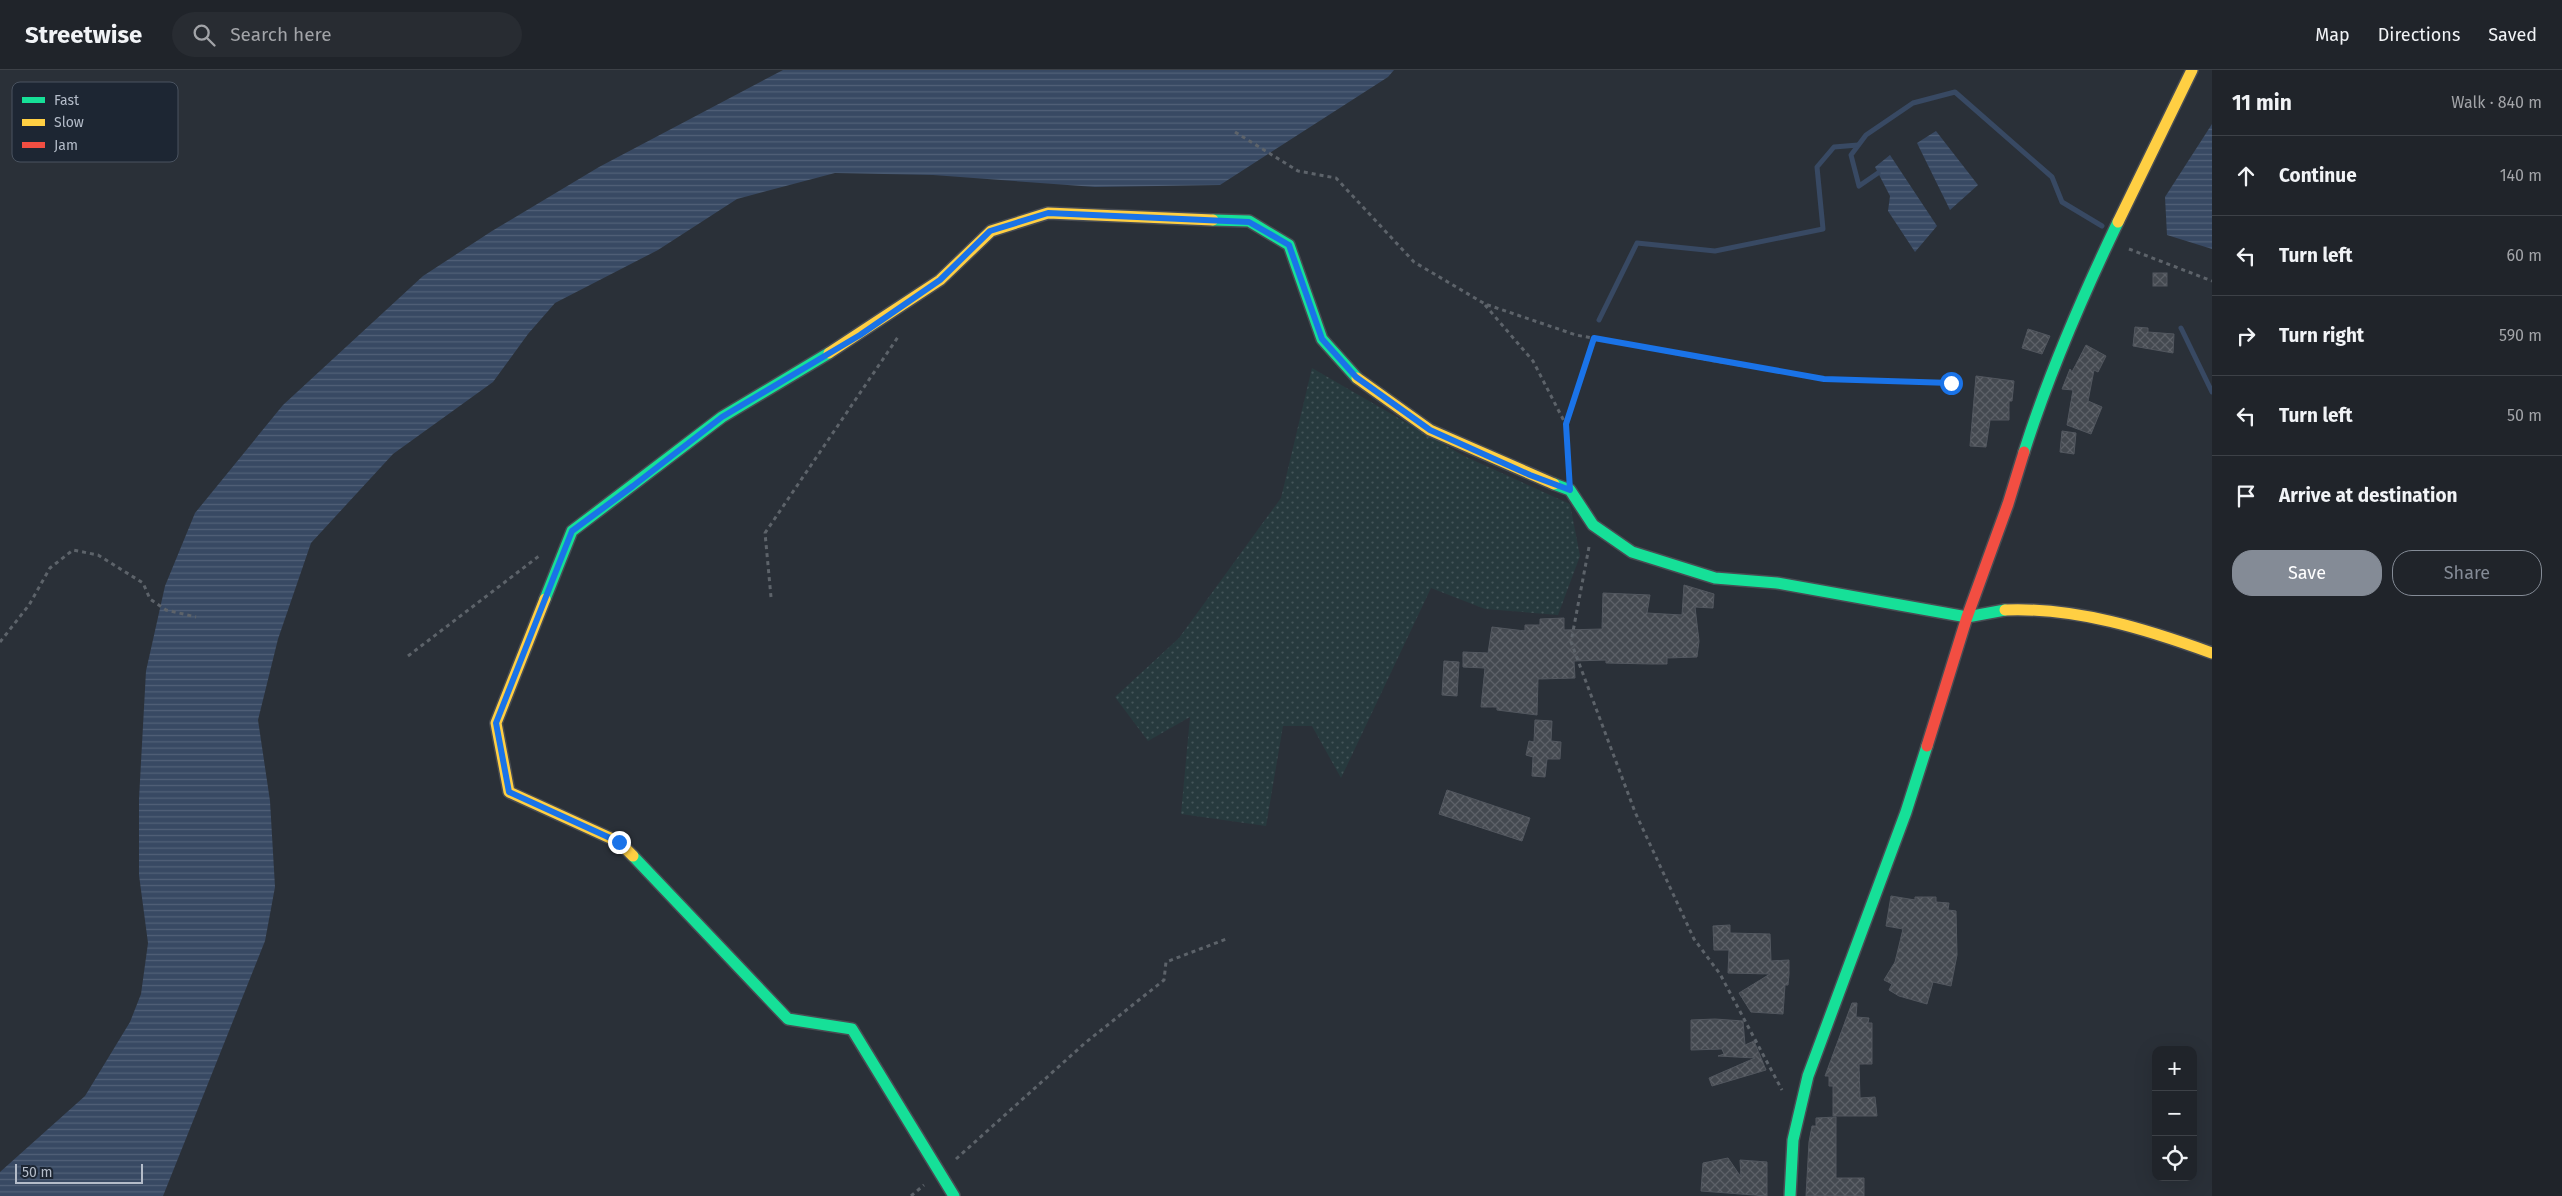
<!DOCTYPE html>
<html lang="en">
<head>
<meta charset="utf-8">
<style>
  :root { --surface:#20242a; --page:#282c32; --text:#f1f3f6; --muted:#a2a4a8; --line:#3d4147; --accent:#848b96 }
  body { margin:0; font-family:"Fira Sans",sans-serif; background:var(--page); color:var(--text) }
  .controls { position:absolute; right:15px; bottom:15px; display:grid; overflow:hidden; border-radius:10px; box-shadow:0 5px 20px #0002 }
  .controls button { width:45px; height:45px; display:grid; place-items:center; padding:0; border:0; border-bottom:1px solid var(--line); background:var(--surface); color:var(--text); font:25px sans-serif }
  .scale { position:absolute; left:15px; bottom:12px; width:128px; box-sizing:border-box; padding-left:5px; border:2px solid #b4bcc9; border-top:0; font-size:14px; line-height:18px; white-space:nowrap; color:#b4bcc9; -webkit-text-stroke:4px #1d2633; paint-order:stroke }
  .stop { position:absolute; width:15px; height:15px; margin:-11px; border:4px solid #1a73e8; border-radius:50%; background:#fff }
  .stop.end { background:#1a73e8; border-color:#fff; box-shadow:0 1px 5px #0008 }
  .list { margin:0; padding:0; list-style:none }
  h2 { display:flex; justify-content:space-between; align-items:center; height:65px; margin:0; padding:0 20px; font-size:21px }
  h2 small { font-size:16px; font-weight:400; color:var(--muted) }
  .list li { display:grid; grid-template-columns:32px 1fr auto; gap:15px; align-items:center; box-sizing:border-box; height:80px; padding:0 20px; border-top:1px solid var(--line) }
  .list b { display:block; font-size:19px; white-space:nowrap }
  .list em { font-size:16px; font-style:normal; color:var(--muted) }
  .actions { display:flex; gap:10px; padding:15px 20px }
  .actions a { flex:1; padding:11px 0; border:1px solid var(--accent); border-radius:20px; text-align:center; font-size:18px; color:var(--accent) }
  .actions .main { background:var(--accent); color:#fff }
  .icon { flex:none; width:28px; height:28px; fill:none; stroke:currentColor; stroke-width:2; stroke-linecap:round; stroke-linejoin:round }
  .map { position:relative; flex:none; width:2212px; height:1126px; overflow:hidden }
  header { display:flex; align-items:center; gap:30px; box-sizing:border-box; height:70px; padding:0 25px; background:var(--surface); border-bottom:1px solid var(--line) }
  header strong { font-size:24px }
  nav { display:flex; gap:28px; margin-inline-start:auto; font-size:18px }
  .search { width:350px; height:45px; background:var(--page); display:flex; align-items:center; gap:12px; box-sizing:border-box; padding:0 18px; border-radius:28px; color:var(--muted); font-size:19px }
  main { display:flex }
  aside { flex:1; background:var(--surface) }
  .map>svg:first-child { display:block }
  .grass { fill:url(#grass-dots) }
  .water { fill:url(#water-rules) }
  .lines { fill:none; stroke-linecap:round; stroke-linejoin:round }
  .stream { stroke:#384963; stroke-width:5 }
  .building { fill:url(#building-cross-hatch); stroke:#52575f }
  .fast-casing { stroke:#484c53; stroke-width:14 }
  .slow-casing { stroke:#484c53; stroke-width:14 }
  .jam-casing { stroke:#484c53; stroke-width:14 }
  .path { stroke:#5d636a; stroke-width:3; stroke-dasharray:4 4; stroke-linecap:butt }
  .fast { stroke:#16e098; stroke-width:11 }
  .slow { stroke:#ffcf43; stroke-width:11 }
  .jam { stroke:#f24e42; stroke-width:11 }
  .route { stroke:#1a73e8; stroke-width:6 }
  .key { fill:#1d2633; stroke:#4a5360; stroke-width:1 }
  .key-label { font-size:14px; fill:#b4bcc9 }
</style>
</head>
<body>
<header>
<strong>Streetwise</strong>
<div class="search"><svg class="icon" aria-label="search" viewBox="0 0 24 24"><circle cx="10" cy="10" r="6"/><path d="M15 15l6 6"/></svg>Search here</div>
<nav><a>Map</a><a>Directions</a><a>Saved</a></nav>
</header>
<main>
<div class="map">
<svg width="2212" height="1126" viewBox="0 0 2212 1126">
  <defs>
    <pattern id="grass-dots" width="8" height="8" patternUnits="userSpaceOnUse" patternTransform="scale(1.25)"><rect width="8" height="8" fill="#273a3e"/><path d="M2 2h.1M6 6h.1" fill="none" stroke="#445559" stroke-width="1.8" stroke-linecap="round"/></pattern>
    <pattern id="water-rules" width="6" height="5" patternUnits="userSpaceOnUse" patternTransform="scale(1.25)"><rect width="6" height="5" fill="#384963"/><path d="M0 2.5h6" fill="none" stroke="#526178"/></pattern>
    <pattern id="building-cross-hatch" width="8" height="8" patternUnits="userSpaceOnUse" patternTransform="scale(1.25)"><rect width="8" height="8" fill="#444950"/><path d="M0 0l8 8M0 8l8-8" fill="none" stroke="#5d6168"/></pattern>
  </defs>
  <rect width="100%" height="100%" fill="#2a3038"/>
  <path class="grass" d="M1312,298L1464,386L1570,434L1580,486L1558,545L1485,539L1431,518L1341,708L1312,656H1283L1266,756L1181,744L1190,647L1148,671L1115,627L1179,568L1281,428Z"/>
  <g class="water">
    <path d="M783,0H1394L1388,7L1220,115L1095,117L933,105L835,103L737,129L658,180L555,233L528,264L493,312L393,384L311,473L278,569L258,650L270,731L275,817L265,871L163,1126H0V1102L85,1026L130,952L141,924L148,873L139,805V729L146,601L165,516L195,443L283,335L423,206L492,161L599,97Z"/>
    <path d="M2212,54V179L2167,165L2165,127Z"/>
    <path d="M1936,61L1978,115L1950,140L1917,73Z"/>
    <path d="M1890,85L1937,156L1915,182L1888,141L1890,126L1875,97Z"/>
  </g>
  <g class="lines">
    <g class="stream">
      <path d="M1878,103L1859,116L1851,85L1866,65L1913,33L1955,22L2052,107L2062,132L2102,156"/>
      <path d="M1599,250L1637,173L1715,181L1823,159L1817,97L1834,77L1858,75"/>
      <path d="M2181,258L2212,322"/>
    </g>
  </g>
  <g class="building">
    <rect x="2153" y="203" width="14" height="13"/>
    <path d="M2135,257L2148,258V262L2174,264L2173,283L2133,276Z"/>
    <path d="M2028,259L2050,266L2042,284L2022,278Z"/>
    <path d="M2086,275L2106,286L2098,302L2094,300L2088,331L2102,337L2091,364L2067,355L2073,320L2062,319L2070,299L2072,302Z"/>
    <path d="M1976,306L2014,311L2012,331H2009V350H1990L1986,377L1970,376Z"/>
    <path d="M2062,361L2076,363L2074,384L2060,382Z"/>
    <path d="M1684,515L1714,524L1713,538L1695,537L1699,571L1697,587L1667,588V594H1652L1606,593V590L1574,591L1575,608L1538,609L1537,645L1497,640V637H1481L1485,598L1463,597V582L1488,583L1492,557L1525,561V555H1540V549L1564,548V560L1602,559L1603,523L1650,525L1647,543L1682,545Z"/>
    <path d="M1444,591L1459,592L1457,626L1442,625Z"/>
    <path d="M1535,650L1552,651L1551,671L1561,672L1560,689H1547L1545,707L1532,706L1533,687L1526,685L1529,671L1534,672Z"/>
    <path d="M1447,720L1530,748L1522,771L1439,744Z"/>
    <path d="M1891,826L1915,830V827H1936V832L1949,833L1948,840L1956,841L1957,885L1951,916L1933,912L1927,934L1899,926L1889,920L1892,914L1884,910L1895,892L1903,859L1886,856Z"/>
    <path d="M1730,855V863L1770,864L1771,891L1789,890V904L1788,915H1785L1783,944L1751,942L1739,923L1770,904L1728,903L1729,880H1714L1713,856Z"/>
    <path d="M1852,933H1857L1856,947L1869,948L1868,953H1872V994H1859L1860,1028L1875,1027L1877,1046H1833V1016H1829V1006H1825Z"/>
    <path d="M1715,949L1743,951L1745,975L1754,971L1766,1000L1712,1016L1709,1008L1755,988L1718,986L1724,984L1722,979L1691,980V950Z"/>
    <path d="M1836,1047V1108H1864V1126H1806L1809,1072L1812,1056H1816V1048Z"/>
    <path d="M1728,1088L1741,1107L1740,1090L1767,1092V1126L1701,1121L1703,1093Z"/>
  </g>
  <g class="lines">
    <g class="fast-casing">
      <g id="fast">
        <path d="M1213,150L1249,151L1289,175L1322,269L1357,308"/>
        <path d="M2024,382C2049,303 2082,227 2118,152"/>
        <path d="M1554,414L1570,420L1593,455L1632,482L1715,508L1777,513L1967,547L2005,540"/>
        <path d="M545,529L572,461L722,347L829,283"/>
        <path d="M633,786L788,949L852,959L954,1126"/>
        <path d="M1790,1126L1793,1070L1808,1006L1906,742L1927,676"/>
      </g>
    </g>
    <g class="slow-casing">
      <g id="slow">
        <path d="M2118,152L2192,0"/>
        <path d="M829,283L940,210L991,161L1048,143L1213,150"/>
        <path d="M1357,308L1430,360L1554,414"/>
        <path d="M545,529L496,653L509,722L619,772L633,786"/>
        <path d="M2005,540C2076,537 2146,559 2212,583"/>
      </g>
    </g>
    <g class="jam-casing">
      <path id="jam" d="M1927,676L1967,547L2008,434L2024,382"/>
    </g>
    <g class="path">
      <path d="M1235,62L1298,101L1336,108L1414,192L1485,234L1576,265L1709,290L1824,309L1951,313"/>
      <path d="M2129,179L2212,211"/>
      <path d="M1485,235L1533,291L1565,353"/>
      <path d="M1569,398L1566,354L1594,268"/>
      <path d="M1589,477L1571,572L1635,742L1694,869L1720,904L1782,1020"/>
      <path d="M771,527L765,463L898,267"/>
      <path d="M0,572L29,535L50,498L73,480L98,485L143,513L150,529L166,540L196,547"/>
      <path d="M408,586L539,486"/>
      <path d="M956,1089L1085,973L1164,910L1166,892L1229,868"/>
      <path d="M911,1126L924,1115"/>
    </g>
    <use href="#fast" class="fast"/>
    <use href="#slow" class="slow"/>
    <use href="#jam" class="jam"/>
  </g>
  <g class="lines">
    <path class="route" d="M619,772L509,722L496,653L572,461L633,416L722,347L860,265L940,210L990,161L1048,143L1249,152L1289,175L1322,269L1356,307L1430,360L1530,405L1570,420L1566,354L1594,268L1824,309L1951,313"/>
  </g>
  <rect x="12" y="12" width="166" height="80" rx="8" class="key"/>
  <rect x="22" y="27" width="23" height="6" fill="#16e098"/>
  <rect x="22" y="49" width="23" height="7" fill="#ffcf43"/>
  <rect x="22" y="72" width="23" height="6" fill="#f24e42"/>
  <g class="key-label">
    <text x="54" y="35">Fast</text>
    <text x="54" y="57">Slow</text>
    <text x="54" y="80">Jam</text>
  </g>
</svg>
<div class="controls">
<button>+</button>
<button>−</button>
<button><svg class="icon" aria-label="locate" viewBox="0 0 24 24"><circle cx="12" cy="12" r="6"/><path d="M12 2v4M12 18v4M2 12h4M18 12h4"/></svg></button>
</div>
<div class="scale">50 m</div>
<div class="stop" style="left:1951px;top:313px"></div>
<div class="stop end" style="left:619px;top:772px"></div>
</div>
<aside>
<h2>11 min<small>Walk · 840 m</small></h2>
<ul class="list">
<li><svg class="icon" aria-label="ahead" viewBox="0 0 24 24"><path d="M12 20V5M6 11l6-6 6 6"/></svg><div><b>Continue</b></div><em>140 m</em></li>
<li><svg class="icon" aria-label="left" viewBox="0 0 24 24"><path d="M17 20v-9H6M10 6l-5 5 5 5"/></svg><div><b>Turn left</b></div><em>60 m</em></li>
<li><svg class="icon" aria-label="right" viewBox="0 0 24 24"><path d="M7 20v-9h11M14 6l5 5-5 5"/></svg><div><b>Turn right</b></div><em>590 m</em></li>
<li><svg class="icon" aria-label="left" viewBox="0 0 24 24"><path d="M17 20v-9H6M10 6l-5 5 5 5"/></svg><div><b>Turn left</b></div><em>50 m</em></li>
<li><svg class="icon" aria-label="arrive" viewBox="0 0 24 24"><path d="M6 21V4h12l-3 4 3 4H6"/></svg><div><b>Arrive at destination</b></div></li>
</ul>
<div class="actions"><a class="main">Save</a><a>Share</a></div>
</aside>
</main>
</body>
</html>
